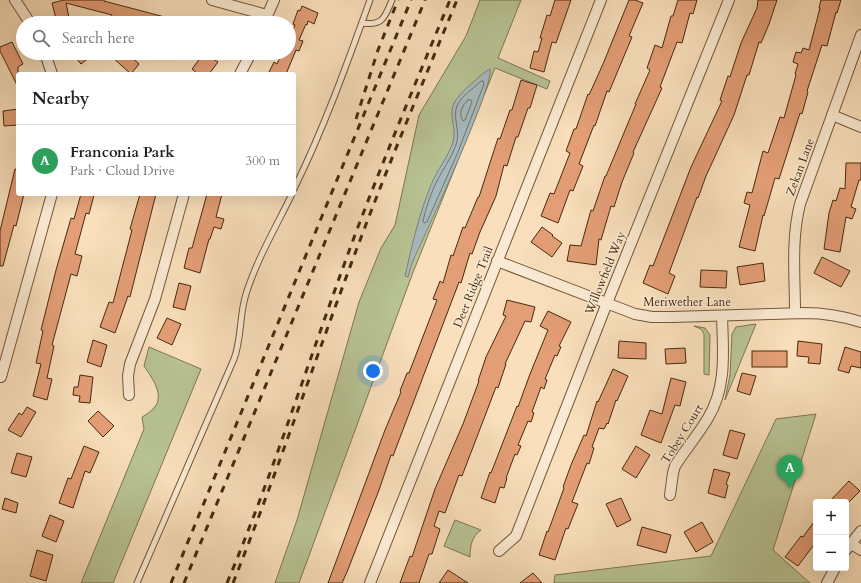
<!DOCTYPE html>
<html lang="en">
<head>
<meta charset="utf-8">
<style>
  :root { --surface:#fff; --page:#f6f6f6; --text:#202124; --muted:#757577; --line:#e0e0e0; --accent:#ea580c }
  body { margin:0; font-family:Cardo,serif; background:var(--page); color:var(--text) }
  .controls { position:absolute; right:12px; bottom:12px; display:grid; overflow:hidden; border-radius:4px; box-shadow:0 4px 16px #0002 }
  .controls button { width:36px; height:36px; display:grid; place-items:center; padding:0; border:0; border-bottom:1px solid var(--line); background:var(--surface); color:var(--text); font:20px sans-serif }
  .you { position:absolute; left:373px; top:371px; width:14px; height:14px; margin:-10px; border:3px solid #fff; border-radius:50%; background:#1a73e8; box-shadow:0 0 0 6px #1a73e833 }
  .badge { display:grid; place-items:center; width:26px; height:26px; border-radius:50%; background:var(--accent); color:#fff; font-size:13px; font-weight:700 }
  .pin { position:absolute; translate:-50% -33px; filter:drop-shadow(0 1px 2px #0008) }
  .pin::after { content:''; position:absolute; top:21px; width:14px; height:12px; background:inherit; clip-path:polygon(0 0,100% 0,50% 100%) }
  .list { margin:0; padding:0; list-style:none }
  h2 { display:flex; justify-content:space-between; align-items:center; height:52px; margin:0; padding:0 16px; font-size:17px }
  h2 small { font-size:13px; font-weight:400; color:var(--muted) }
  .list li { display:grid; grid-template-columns:26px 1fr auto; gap:12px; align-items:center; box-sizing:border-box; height:72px; padding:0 16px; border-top:1px solid var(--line) }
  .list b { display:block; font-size:15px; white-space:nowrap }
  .list p { margin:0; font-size:13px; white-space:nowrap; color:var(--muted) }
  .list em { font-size:13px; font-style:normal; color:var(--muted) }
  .icon { flex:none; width:22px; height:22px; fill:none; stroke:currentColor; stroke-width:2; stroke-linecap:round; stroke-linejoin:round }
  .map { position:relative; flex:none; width:861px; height:583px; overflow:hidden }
  .search { position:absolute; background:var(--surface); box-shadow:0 4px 16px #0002; left:16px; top:16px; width:280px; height:44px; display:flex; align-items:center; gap:10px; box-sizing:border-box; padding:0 14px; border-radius:22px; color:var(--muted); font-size:15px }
  .panel { position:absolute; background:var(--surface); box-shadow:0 4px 16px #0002; left:16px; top:72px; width:280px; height:124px; border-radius:4px }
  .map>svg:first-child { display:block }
  .green { fill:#b8c394; stroke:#7f7651 }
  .water { fill:#a5b9bc; stroke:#7f8076 }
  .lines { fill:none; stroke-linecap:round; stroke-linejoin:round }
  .shore { stroke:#767265; stroke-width:1 }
  .building { fill:#e49e76; stroke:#462a0e }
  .lane-casing { stroke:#735739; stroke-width:7 }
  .street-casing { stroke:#735739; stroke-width:12 }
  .lane { stroke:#fbead3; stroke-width:5 }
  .street { stroke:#fbead3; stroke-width:10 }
  .rail { stroke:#462a0e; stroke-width:3; stroke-dasharray:7 7; stroke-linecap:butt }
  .labels { text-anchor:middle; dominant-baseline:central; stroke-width:3; stroke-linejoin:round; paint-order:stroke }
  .street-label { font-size:12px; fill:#462a0e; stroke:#fbead3 }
</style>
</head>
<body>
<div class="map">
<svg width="861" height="583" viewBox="0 0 861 583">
  <rect width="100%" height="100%" fill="#f9dfbb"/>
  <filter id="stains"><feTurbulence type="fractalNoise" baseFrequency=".005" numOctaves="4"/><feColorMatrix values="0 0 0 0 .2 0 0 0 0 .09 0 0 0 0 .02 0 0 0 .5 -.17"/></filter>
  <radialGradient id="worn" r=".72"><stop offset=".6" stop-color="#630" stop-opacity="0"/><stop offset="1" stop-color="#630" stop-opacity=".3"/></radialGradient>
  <g class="green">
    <path d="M480,0H521L498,58L550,81L547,89L495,68L412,275L299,583H275L297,520L359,302L381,248L395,225L419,115L466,36Z"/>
    <path d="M756,324L725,400L730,375L732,334L736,327Z"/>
    <path d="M694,326L705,328L710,335L709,375L704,374V334L701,329Z"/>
    <path d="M149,347L201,369L113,583H81L144,429L142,417C146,415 150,412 153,409C166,396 152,378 144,366Z"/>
    <path d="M816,414L773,550L810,583H554L555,575L711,556L776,419Z"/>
    <path d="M455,520L481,530C472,536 470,546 470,557L444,546Z"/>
  </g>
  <path class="water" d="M490,69C495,84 423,239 412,263L408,277L405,276C412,245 419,214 431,185C437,170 448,157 453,142C457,129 448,115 454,103C460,92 476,80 486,71Z"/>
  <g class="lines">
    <g class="shore">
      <path d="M483,81L484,84L458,152L427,222L424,223L423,221C426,208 430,195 436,183C442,170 451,159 456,145C461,131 452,117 457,106C461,96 473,89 480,82Z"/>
      <path d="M468,100H471L472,102L465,120L463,121C458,113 462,106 468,100Z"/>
    </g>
  </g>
  <g class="building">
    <path d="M64,0H104V1L176,20V23H133L111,17L112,15L66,3L70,23H57L52,3Z"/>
    <path d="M555,0H571L556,43L552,42L544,72L530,68L534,51L538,52L542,38H540L547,15L550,16Z"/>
    <path d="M629,0H635L643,3L629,36L632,37L609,92L607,91L595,126L594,125L579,164L583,166L573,191L570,190L558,223L541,216L550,193L554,194L570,153L566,151L574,129H576L588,94L589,95L603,64Z"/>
    <path d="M678,0H697L693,14L690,13L682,43L677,42L660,87L662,88L633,152L634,153L622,182L614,207L611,206L601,240L599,239L596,265L567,261L570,245L581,246L591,210L593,211L605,176H606L636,104H635L650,70L647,68L655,45L662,48L671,16H673Z"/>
    <path d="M758,0H777L769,24L761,43L759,42L749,75H747L734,115L706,176L698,198L697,197L669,273L675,276L668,294L643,283L650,265L653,266L691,167L722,101L720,100L728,76L730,77L741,43L757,8Z"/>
    <path d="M821,0H841L837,13L836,12L827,46L822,45L807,91L808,92L802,114L800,113L779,179L775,178L764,216L763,215L755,251L739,247L750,205L744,203L747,192L752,193L763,151L768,153L780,117L784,118L796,75L795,74L798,64L793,62L796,52L801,53L803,48L809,50L820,8H819Z"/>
    <path d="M302,6L318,13L314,24L308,21L307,25L306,24L299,40L303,41L299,51L296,50L286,74H268L274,62L277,64L282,53H289V40L295,25L293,24L298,10L300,11Z"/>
    <path d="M12,42L23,64L18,67V87L0,51V47Z"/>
    <path d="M72,53H95L81,64Z"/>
    <path d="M116,53H127L139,64L131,74L112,57Z"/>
    <path d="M204,53L218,62L209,74H198L192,69Z"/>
    <path d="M521,80L537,85L530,108H528L518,137H516L507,166L504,165L496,196L480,232L472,254L470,253L461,283L459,282L393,456L391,455L379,490L347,572L342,583H328L385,430L401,392L400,391L407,373H409L437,300L433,299L440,281L443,283L451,255L453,256L463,227L465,228L478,197H479L498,138L500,139L510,110H512Z"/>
    <path d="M18,109V125L4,126L3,111Z"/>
    <path d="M846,163H861V180H859L851,207L856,209L852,219L846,217L840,252L824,249L829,213L833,200L836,201L840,188L845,189Z"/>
    <path d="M15,169L18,170V194H24L16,226L14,225L3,266H0V231Z"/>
    <path d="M81,194L94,195L89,214L86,213L75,254L82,256L77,276L71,274L52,345L54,346L47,378L52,379L47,400L33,396L41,364L36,363L43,331L41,330L56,270L71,218L74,219Z"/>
    <path d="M140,194H156L130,297L128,296L115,333L100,327L109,302L113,303L132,230L130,229Z"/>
    <path d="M207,194H222L216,217L224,219L221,229L214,227L210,239H209L200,273L184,268L189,248H192Z"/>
    <path d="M542,227L553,235L552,236L562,243L552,257L531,242Z"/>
    <path d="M822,257L850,271L841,287L814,273Z"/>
    <path d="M763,263L765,281L740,285L737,267Z"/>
    <path d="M701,270L727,271L726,288L700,287Z"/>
    <path d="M179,283L191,286L185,310L173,307Z"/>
    <path d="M507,300L535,307L531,322L525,321L505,364H506L498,388L496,387L462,476L459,475L445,513L439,511L434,526L440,529L432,554H429L419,583H400L410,556L412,557L435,489L463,424L479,381H478L486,357L506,316L503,315Z"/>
    <path d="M548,311L571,322L559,346L561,347L557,356L555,355L545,379L547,380L544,389L541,387L532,412L534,413L531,422L528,421L518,445L521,446L517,455L515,454L506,478H507L504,488L500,487L495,503L481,498L490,472L491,473L517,406L518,407L530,374L548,330L540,326Z"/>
    <path d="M167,318L181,324L172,345L157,338Z"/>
    <path d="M93,340L107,345L101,367L87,362Z"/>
    <path d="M619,341L646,343V359L618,358Z"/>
    <path d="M798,341L822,344L820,364L808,363L809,357L797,356Z"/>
    <path d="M845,347L861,352V368L851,366L849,373L838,370Z"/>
    <path d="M685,348L686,363L666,364L665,349Z"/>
    <rect x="752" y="351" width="35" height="16"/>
    <path d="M613,369L628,376L617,401L616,400L608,424L607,423L604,429L599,428L592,447L594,448L589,464L587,463L572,502L578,504L568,529L566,528L555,560L539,555L547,531L548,532L564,488L563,487L571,465L584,435L586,436L597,401L598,402Z"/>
    <path d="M742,373L756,376L750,395L737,391Z"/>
    <path d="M80,375L93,377L90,403L79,402L80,396L73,395L74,387H78Z"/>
    <path d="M671,378L686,382L680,406L675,405L661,443L641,435L650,410L662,414Z"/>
    <path d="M27,407L36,412L21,437L8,430L19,413L22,415Z"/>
    <path d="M98,411L114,426L103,437L88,421Z"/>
    <path d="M730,430L745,434L737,459L723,455Z"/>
    <path d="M84,446L99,452L90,473L85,471L73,508L59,503L68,478L71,479Z"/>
    <path d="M636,446L650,455L636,478L622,469Z"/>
    <path d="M17,453L32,457L26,477L11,473Z"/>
    <path d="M714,469L730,473L726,484L728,485L725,498L708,493Z"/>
    <path d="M849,481L860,491L849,502H829Z"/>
    <path d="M5,498L18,503L16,513L2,509Z"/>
    <path d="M621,498L631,520L617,527L606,504Z"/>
    <path d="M50,515L64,521L56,542L42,536Z"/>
    <path d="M816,519V542L798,566L785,557L801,536L803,537Z"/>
    <path d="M702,522L713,542L696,552L684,532Z"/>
    <path d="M642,527L671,535L666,553L637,545Z"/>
    <path d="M37,550L53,555L46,581L30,576Z"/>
    <path d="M448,570L468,583H439Z"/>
    <path d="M533,573L542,583H520Z"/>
  </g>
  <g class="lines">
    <g class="lane-casing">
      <g id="lane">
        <path d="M362,23C383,26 385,17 392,0"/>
        <path d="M294,189C324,128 347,64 370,0"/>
        <path d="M137,583L234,359C242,338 239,316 246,294C257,259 276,227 292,194"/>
      </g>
    </g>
    <g class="street-casing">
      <g id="street">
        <path d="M15,0L30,23"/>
        <path d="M212,0L267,15"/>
        <path d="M264,23L274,0"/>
        <path d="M45,53L52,74"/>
        <path d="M240,74L251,53"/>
        <path d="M832,115L861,127"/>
        <path d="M497,261L635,314L652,317H672L805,313C825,313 842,316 861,322"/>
        <path d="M795,313C795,276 791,240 800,204L861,35"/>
        <path d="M1,377L52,194"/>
        <path d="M129,395L128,376L130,364L155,299L184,194"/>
        <path d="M670,495L673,473L675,466C685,450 698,435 708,418C727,387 723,351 722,316"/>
        <path d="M850,543L861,550"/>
        <path d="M846,550L861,531"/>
        <path d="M499,551L516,536L607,303L729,0"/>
        <path d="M370,583L601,0"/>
        <path d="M827,583L835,568"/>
      </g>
    </g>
    <use href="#lane" class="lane"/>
    <use href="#street" class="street"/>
    <g class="rail">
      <path d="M356,119L378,50L398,0"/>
      <path d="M171,583L411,0"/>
      <path d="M184,583L425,0"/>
      <path d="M227,583C271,478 306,369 345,262C377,174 414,87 450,0"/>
      <path d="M233,583C280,465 320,345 365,227C394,151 426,75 457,0"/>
    </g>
  </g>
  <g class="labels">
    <g class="street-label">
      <text transform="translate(800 167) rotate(-70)">Zekan Lane</text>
      <text transform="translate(605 273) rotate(-68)">Willowfield Way</text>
      <text transform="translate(473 287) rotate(-68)">Deer Ridge Trail</text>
      <text x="687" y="302">Meriwether Lane</text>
      <text transform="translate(682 434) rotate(-58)">Tobey Court</text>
    </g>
  </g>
  <rect width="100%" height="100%" filter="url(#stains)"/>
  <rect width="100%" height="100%" fill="url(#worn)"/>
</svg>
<div class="controls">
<button>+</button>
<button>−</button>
</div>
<div class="you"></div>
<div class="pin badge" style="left:790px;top:488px;background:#2e9e5b">A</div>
<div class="search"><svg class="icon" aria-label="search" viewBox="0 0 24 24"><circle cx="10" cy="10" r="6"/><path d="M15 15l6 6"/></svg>Search here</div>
<section class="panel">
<h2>Nearby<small></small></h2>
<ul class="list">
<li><span class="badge" style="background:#2e9e5b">A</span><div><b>Franconia Park</b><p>Park · Cloud Drive</p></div><em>300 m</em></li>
</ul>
</section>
</div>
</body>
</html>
